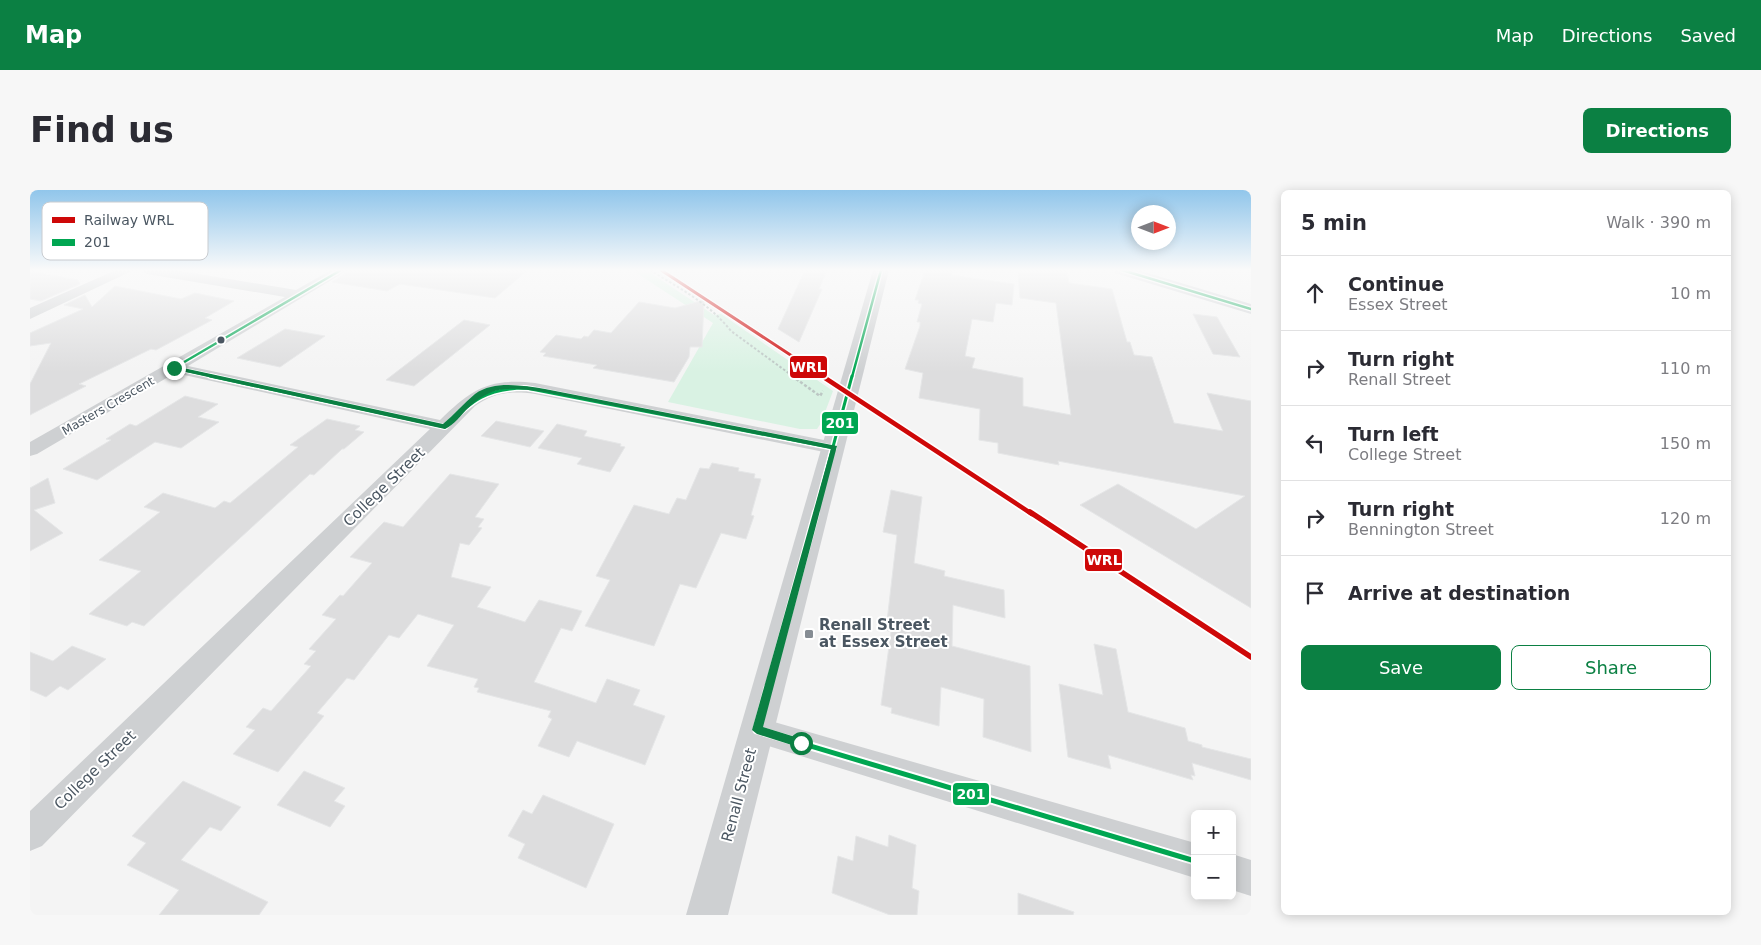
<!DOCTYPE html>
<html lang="en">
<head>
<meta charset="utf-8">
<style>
  :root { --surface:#fff; --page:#f7f7f7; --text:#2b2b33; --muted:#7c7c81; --line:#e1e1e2; --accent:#0b8043 }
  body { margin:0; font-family:"DejaVu Sans",sans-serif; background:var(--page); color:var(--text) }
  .controls { position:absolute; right:15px; bottom:15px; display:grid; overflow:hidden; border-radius:8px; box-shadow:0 2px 12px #0003 }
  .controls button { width:45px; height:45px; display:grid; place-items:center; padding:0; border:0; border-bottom:1px solid var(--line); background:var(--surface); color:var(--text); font:25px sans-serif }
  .compass { position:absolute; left:1101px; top:15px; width:45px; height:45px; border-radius:50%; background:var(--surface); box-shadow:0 2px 12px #0003; rotate:90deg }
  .stop { position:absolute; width:15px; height:15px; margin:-11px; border:4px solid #0b8043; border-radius:50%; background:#fff }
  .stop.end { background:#0b8043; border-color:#fff; box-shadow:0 1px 5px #0008 }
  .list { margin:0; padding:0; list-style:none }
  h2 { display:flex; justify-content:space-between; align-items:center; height:65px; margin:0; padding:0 20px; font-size:21px }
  h2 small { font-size:16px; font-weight:400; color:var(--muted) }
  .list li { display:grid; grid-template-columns:32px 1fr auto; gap:15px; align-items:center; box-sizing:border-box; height:75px; padding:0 20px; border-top:1px solid var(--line) }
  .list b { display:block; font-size:19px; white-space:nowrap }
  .list p { margin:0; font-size:16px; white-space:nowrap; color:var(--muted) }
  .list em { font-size:16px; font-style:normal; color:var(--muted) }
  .actions { display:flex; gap:10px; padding:15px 20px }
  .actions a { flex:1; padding:11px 0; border:1px solid var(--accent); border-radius:8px; text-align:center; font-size:18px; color:var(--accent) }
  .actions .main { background:var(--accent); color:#fff }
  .icon { flex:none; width:28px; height:28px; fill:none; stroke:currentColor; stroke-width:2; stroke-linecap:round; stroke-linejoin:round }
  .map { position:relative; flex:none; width:1221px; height:725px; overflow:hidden; border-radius:8px }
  header { display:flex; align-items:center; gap:30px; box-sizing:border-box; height:70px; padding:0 25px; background:var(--accent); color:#fff }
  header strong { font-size:24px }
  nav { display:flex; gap:28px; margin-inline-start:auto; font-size:18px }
  .intro { display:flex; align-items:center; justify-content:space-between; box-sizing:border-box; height:120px; padding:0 30px }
  h1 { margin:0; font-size:35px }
  .button { padding:12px 22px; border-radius:8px; background:var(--accent); color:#fff; font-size:18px; font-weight:700 }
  main { display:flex; gap:30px; padding:0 30px }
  aside { flex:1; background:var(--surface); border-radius:8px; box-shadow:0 2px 12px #0003 }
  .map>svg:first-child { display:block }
  .green { fill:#d9f2e3 }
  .building { fill:#ddddde; stroke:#e5e6e7 }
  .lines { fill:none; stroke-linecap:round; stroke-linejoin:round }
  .path-far1 { stroke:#bcc7c4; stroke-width:2; stroke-dasharray:2.5 2; stroke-linecap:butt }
  .path { stroke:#bcc7c4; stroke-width:2.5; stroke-dasharray:3 2; stroke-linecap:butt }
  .minor { fill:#ced0d2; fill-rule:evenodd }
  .tertiary { fill:#ced0d2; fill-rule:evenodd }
  .secondary { fill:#ced0d4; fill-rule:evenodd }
  .bus-1-far3-casing { stroke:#fff; stroke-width:5 }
  .bus-1-far2-casing { stroke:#fff; stroke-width:6 }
  .bus-1-far1-casing { stroke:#fff; stroke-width:8 }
  .bus-1-casing { stroke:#fff; stroke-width:9 }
  .bus-1-far3 { stroke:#00a651; stroke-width:2.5 }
  .bus-1-far2 { stroke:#00a651; stroke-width:3 }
  .bus-1-far1 { stroke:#00a651; stroke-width:4 }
  .bus-1 { stroke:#00a651; stroke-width:5 }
  .rail-1-far2-casing { stroke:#fff; stroke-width:5.5 }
  .rail-1-far1-casing { stroke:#fff; stroke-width:8 }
  .rail-1-casing { stroke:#fff; stroke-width:9 }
  .rail-1-far2 { stroke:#ce0808; stroke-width:3 }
  .rail-1-far1 { stroke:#ce0808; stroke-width:4.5 }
  .rail-1 { stroke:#ce0808; stroke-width:5.5 }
  .route { fill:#0b8043 }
  .bus-dot { fill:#4a5661; stroke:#fff; stroke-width:2 }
  .poi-dot { fill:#868d94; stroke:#fff; stroke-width:2 }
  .labels { text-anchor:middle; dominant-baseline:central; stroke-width:4; stroke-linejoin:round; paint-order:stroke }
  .far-street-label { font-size:12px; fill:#4a5661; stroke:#fff }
  .street-label { font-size:15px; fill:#4a5661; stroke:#fff }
  .poi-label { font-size:15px; font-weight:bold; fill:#4a5661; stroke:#fff; text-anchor:start }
  .key { fill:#fff; stroke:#c9ccd0; stroke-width:1 }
  .key-label { font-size:14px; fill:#4a5661 }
  .line-badge { stroke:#fff; stroke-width:2 }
  .badge-label { font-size:14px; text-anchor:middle; font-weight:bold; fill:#fff }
</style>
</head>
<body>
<header>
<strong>Map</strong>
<nav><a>Map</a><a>Directions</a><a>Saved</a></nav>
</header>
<div class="intro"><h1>Find us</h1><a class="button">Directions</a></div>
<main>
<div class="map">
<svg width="1221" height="725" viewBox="0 0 1221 725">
  <rect width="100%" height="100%" fill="#f4f4f4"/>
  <path class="green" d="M602,80H616L684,125L691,124L803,201L791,233L787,239H770L638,212L683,133Z"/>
  <g class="building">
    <path d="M320,80H498L465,108L370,94L357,101L302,92Z"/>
    <path d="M775,80H797L789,99H792L769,152L748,139Z"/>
    <path d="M895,80H924L921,85L984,94L982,115L966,113L963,132L942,129L935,166L945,168L942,178L993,188V216L1041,225L1026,113L990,108L988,80H1037L1039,93L1082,99L1097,152H1100L1104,165L1122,167L1144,233L1193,241L1177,203L1221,211V418L1050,315L1088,294L1166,339L1215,306L1028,271L1029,275L968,263V253L949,250L950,219L889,208L893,183L875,179L890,136V132H887L892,114L888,113L889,110H885Z"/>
    <path d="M0,81L48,90L50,94L11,111L0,109Z"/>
    <path d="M85,96L151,109L165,103L204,111L175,128L182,130L126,160L121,159L49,194L56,196L0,225V194L21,153L0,156V143L53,119L34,115L55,105L62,117Z"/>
    <path d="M674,110L672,157H660L659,167L644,192L563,178L567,175L513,166L516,163L510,162L526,145L551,149L554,146L558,147L564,140L581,143L609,112L645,118Z"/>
    <path d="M1163,124L1187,127L1210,167L1183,164Z"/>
    <path d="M434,130L460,135L384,196L356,190Z"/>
    <path d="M255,139L295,146L250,177L207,168Z"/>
    <path d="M155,206L188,214L168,227L189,232L151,258L125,252L67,290L33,279L81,250L76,249L100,234L106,236Z"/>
    <path d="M297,229L330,236L325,240L334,242L314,259H312L284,285L280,284L114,436L102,432L97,436L59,424L111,381L69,370L130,322L114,317L133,303L185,318L194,311L200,313L268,257L260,255Z"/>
    <path d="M466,231L514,241L500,257L451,246Z"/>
    <path d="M527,234L557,241L554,246L591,254L590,256L595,257L580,282L547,274L552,268L508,258Z"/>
    <path d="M682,273L709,278L708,281L725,284L724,288L731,289L721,325L724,326L716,349L691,343L666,398L650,394L624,456L555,436L580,390L566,386L604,315L639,324L647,308L656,310L670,278L679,279Z"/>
    <path d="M420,284L469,294L445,327L454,329L448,337L452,338L439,355L430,353L421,387L461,397L447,417L495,432L509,410L552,421L542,441L531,438L504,492L566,513L577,489L610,500L603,515L635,526L615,575L547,551L539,567L508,556L522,529L518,527L521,521L447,502L449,498L444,497L448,489L397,476L424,435L388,424L369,448L359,445L324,490L317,488L287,523L294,526L248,582L203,564L225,540L216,537L233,518L241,521L281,476L274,474L286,461L279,459L306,429L292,425L310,405L313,406L342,373L320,367L354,332L373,337Z"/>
    <path d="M18,288L25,313L4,320L33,343L0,361V298Z"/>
    <path d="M861,300L892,307L884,373L915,381L914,386L974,400L975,428L923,415L922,456L1000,476L1001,562L953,547L954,509L911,497L909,536L861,523L862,518L851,515L861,442L856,440L867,345L853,342Z"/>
    <path d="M1064,454L1086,459L1098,522L1155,538L1158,551L1172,555V557L1221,569V590L1162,573L1165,586L1161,585L1163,590L1078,565L1081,579L1038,567L1029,494L1073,505Z"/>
    <path d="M42,456L76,469L38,500L30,496L16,507L0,500V462L23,471Z"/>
    <path d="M274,581L315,598L304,611L315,616L300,637L247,615Z"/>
    <path d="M153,591L211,617L191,641L180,637L151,670L238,712L229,725H129L149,700L97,675L116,653L102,646Z"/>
    <path d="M513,605L584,634L556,698L488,668L495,654L478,646L493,620L502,624Z"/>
    <path d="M859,645L886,655L882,698L889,701L887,725H860L802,703L808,666L823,671L826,646L858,657Z"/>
    <path d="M988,703L1044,722L1043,725H988Z"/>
  </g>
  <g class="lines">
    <path class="path-far1" d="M620,80C649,98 680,114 701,141L764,187"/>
    <path class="path" d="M762,186L790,206L793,201"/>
    <g class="minor">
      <path d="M86,80H104L0,129V118Z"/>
      <path d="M111,80H145L266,100L301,80H318L158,176L410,230C442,199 458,188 505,193L804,252L811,254L814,258L811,262L804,264L505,204C482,201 465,202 445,216L12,656L0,661V621L400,239L145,183L7,264L0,266V252L255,107L117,84Z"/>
      <path d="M727,527L1165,653V688L716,549L712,540L716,531Z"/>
      <path d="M1202,664L1221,670V706L1202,700Z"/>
    </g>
    <path class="tertiary" d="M843,80H859L698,725H656Z"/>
    <path class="secondary" d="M1083,80H1108L1221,114V124L1085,83Z"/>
    <g class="bus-1-far3-casing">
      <g id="bus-1-far3">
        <path d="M1092,80L1221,119"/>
        <path d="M144,178L186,187"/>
        <path d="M144,178L311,80"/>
        <path d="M822,187L851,80"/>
      </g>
    </g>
    <g class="bus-1-far2-casing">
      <g id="bus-1-far2">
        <path d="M180,186L415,237C442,210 457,198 496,198L804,258"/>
        <path d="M785,324L822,186"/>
      </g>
    </g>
    <g class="bus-1-far1-casing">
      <path id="bus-1-far1" d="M738,499L786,322"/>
    </g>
    <g class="bus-1-casing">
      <path id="bus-1" d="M738,498L727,540L1165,671"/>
    </g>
    <use href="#bus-1-far3" class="bus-1-far3"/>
    <use href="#bus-1-far2" class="bus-1-far2"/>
    <use href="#bus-1-far1" class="bus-1-far1"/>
    <use href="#bus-1" class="bus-1"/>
    <g class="rail-1-far2-casing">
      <path id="rail-1-far2" d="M631,80L794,187"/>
    </g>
    <g class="rail-1-far1-casing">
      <path id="rail-1-far1" d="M792,186L1002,324"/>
    </g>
    <g class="rail-1-casing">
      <path id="rail-1" d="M1000,322L1221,467"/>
    </g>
    <use href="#rail-1-far2" class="rail-1-far2"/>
    <use href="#rail-1-far1" class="rail-1-far1"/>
    <use href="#rail-1" class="rail-1"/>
  </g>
  <linearGradient id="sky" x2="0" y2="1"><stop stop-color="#91c6eb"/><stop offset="0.44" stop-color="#fafafa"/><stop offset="1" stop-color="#fafafa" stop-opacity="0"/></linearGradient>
  <rect width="1221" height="182" fill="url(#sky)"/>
  <path class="route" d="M144,176L413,234C424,225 434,213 445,204C465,190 493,196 515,199L807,256L733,537L775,550L776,553L775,556L771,558L727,544L722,540L801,259L515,202C481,198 465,193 438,218C431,225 424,235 415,239L142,179Z"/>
  <circle class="bus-dot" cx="191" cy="150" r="4.5"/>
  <rect class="poi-dot" x="774" y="439" width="10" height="10" rx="2.5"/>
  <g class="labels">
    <g class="far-street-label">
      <text transform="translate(78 216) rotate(-30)">Masters Crescent</text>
    </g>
    <g class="street-label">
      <text transform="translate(354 297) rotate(-44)">College Street</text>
      <text transform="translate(65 580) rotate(-44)">College Street</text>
      <text transform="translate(709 605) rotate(-75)">Renall Street</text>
    </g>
    <g class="poi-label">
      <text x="789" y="435">Renall Street<tspan x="789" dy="17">at Essex Street</tspan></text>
    </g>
  </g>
  <rect x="12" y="12" width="166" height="58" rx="8" class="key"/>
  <rect x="22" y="27" width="23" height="6" fill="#ce0808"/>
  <rect x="22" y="49" width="23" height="7" fill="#00a651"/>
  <g class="key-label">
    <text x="54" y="35">Railway WRL</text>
    <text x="54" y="57">201</text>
  </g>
  <g class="line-badge">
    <rect x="759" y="165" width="39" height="24" rx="5" fill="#ce0808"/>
    <rect x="791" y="221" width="38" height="24" rx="5" fill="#00a651"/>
    <rect x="1054" y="358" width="39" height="24" rx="5" fill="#ce0808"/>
    <rect x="922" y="592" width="38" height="24" rx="5" fill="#00a651"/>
  </g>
  <g class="badge-label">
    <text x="778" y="182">WRL</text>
    <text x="810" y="238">201</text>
    <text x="1074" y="375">WRL</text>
    <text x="941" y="609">201</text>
  </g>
</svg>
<div class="controls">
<button>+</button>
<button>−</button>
</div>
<svg class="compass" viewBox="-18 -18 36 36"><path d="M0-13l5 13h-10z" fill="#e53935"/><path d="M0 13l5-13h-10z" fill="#7c7c81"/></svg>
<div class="stop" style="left:771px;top:553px"></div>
<div class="stop end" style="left:144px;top:178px"></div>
</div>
<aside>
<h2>5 min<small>Walk · 390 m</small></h2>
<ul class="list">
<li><svg class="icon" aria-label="ahead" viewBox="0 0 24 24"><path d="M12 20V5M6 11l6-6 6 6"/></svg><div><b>Continue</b><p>Essex Street</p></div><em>10 m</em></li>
<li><svg class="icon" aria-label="right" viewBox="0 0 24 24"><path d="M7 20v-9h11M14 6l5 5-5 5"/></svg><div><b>Turn right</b><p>Renall Street</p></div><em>110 m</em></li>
<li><svg class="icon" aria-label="left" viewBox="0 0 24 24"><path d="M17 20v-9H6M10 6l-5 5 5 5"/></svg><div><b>Turn left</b><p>College Street</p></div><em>150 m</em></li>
<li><svg class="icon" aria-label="right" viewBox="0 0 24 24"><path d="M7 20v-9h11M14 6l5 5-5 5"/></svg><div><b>Turn right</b><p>Bennington Street</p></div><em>120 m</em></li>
<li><svg class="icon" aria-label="arrive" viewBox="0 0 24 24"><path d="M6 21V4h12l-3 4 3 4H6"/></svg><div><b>Arrive at destination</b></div></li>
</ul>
<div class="actions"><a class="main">Save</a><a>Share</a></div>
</aside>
</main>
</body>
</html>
